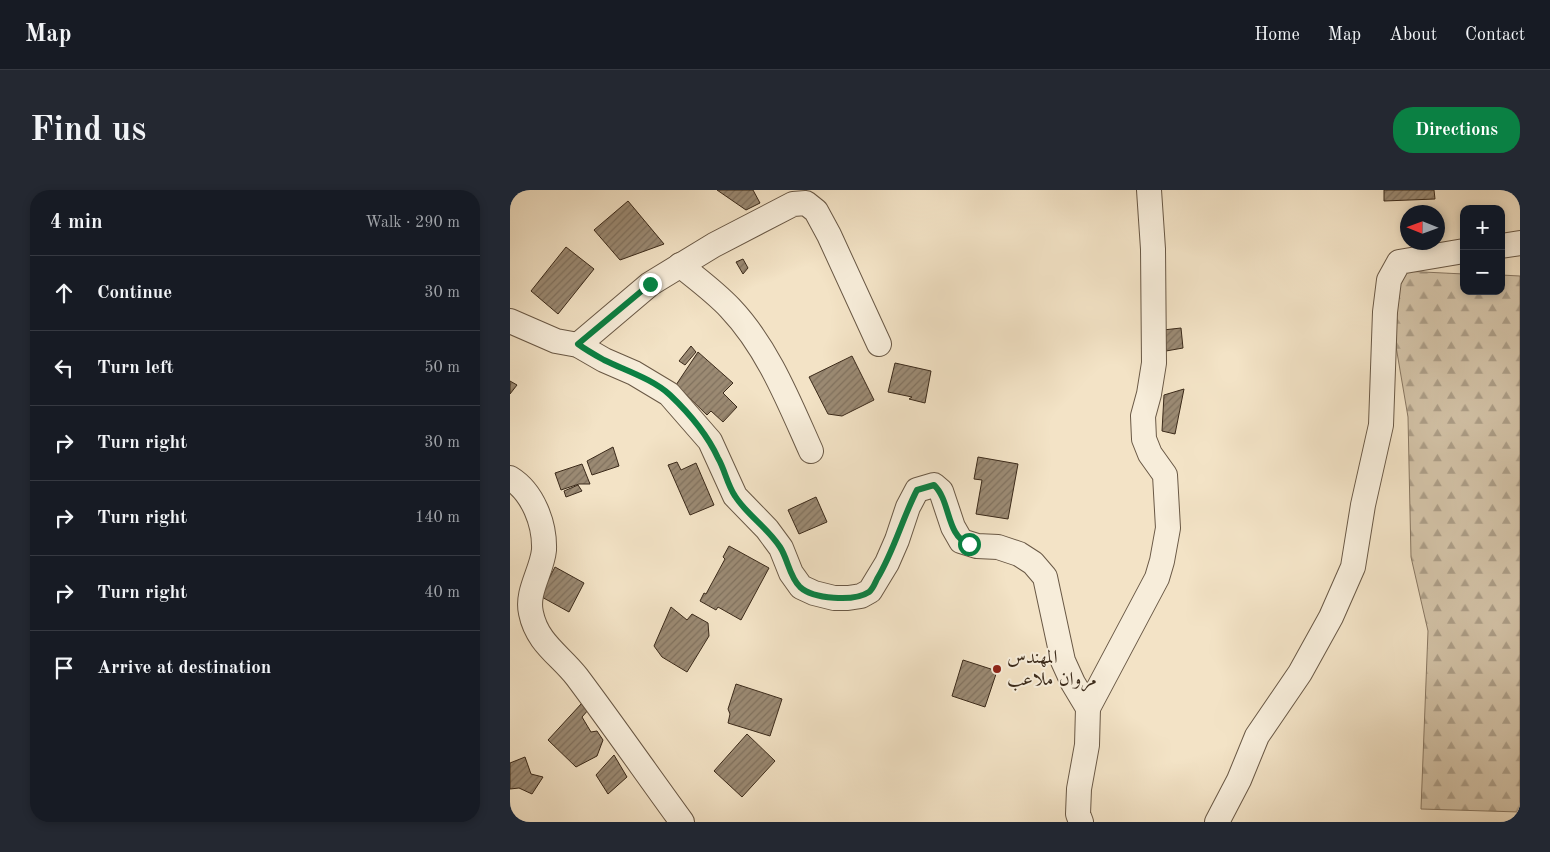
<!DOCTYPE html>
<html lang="en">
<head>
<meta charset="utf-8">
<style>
  :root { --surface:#171b24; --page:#242831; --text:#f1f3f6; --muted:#9ea1a6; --line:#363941; --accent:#0b8043 }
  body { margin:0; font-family:"Old Standard TT",Amiri,serif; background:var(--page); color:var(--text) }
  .controls { position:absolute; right:15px; top:15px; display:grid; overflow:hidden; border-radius:10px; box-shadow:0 2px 8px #0003 }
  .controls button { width:45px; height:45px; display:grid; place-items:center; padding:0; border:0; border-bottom:1px solid var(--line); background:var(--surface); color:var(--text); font:25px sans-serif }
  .compass { position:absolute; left:890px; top:15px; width:45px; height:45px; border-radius:50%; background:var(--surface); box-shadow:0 2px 8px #0003; rotate:271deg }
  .stop { position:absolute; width:15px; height:15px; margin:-11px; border:4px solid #0b8043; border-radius:50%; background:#fff }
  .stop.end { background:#0b8043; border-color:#fff; box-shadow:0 1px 5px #0008 }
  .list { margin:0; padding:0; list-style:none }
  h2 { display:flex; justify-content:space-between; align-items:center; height:65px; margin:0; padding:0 20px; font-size:21px }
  h2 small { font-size:16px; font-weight:400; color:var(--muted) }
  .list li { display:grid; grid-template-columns:32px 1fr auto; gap:15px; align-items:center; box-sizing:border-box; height:75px; padding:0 20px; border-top:1px solid var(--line) }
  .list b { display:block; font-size:19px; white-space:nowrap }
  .list em { font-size:16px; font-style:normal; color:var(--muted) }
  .icon { flex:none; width:28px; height:28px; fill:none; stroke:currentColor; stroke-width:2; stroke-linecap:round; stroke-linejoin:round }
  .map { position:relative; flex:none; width:1010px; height:632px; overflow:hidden; border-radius:20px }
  header { display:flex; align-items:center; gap:30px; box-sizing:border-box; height:70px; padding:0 25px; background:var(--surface); border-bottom:1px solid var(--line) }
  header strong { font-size:24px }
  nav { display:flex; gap:28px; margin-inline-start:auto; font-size:18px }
  .intro { display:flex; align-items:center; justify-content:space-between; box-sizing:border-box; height:120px; padding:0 30px }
  h1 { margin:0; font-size:35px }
  .button { padding:12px 22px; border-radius:20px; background:var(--accent); color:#fff; font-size:18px; font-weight:700 }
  main { display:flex; gap:30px; padding:0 30px }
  aside { flex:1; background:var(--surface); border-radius:20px; box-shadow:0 2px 8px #0003 }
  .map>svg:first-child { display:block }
  .forest { fill:url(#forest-firs); stroke:#887762 }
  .building { fill:url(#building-hatch); stroke:#3b2a1a }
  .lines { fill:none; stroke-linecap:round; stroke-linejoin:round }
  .minor-casing { stroke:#695845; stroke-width:26 }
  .minor { stroke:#f7edda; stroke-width:24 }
  .route { stroke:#0b8043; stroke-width:6 }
  .poi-dot { fill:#8f2418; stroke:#f7edda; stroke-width:2 }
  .labels { text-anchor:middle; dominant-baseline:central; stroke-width:4; stroke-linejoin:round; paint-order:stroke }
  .poi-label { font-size:19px; fill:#3b2a1a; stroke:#f7edda; text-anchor:start }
</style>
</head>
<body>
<header>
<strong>Map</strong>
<nav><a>Home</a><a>Map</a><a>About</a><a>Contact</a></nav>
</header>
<div class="intro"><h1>Find us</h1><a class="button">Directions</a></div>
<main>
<aside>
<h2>4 min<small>Walk · 290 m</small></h2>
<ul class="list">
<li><svg class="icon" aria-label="ahead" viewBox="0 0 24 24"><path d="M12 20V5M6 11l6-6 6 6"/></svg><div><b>Continue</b></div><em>30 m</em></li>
<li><svg class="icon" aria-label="left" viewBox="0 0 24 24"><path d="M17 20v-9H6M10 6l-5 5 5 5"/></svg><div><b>Turn left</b></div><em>50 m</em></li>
<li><svg class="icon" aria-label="right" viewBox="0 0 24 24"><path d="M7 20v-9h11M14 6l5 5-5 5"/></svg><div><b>Turn right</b></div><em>30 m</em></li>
<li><svg class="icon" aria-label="right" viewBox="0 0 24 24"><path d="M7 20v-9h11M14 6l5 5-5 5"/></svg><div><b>Turn right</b></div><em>140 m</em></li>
<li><svg class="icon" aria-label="right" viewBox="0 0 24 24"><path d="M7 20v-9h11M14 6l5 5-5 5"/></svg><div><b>Turn right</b></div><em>40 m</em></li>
<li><svg class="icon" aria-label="arrive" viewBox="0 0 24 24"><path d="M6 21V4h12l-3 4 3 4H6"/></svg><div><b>Arrive at destination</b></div></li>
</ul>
</aside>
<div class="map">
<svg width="1010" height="632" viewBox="0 0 1010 632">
  <defs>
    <pattern id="forest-firs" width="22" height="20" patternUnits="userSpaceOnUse" patternTransform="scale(1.25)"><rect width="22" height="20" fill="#d4c4a9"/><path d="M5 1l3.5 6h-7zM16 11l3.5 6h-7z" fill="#ad9f89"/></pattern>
    <pattern id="building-hatch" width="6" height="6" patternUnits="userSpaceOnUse" patternTransform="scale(1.25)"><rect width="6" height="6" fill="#9b8a73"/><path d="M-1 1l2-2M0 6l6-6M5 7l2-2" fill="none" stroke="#80715e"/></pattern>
  </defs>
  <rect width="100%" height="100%" fill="#f3e3c6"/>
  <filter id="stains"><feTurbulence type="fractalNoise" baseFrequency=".004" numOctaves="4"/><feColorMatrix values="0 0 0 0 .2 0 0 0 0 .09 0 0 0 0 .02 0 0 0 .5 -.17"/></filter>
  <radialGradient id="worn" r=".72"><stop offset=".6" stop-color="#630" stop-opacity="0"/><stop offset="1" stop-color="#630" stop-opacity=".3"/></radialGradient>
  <path class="forest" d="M873,80L954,84V101H991V85L1010,86V622L911,619L918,441L901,367L898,227Z"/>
  <g class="building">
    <path d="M207,0H243L250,13L236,20Z"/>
    <path d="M874,0H924L925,9L874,11Z"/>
    <path d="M118,11L154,54L110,70L84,40Z"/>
    <path d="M56,57L84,79L48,124L21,101Z"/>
    <path d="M233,69L238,78L233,84L226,72Z"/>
    <path d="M671,138L673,158L656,161L653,140Z"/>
    <path d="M181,156L186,162L175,175L169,171Z"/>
    <path d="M188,162L223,193L213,203L227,217L213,232L201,221L197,225L166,195Z"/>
    <path d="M342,166L364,210L332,226L318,224L299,187Z"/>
    <path d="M385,173L421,181L415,213L399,209L402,207L378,202Z"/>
    <path d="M0,191L7,195L0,204Z"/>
    <path d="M674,199L665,244L652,241L654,205Z"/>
    <path d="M103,257L109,276L82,285L77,271Z"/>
    <path d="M468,267L508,274L498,329L466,324L472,290L464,289Z"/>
    <path d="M167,272L171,280L186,273L204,315L180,325L158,275Z"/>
    <path d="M72,274L80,294H69L51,300L45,283Z"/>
    <path d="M68,295L72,301L56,307L54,301Z"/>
    <path d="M306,307L317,332L289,344L278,320Z"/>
    <path d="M219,356L259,378L231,430L208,417L206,420L190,411L194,403L196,404L215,369L213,367Z"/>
    <path d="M45,377L74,393L59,422L30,406Z"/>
    <path d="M161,417L177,430L182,424L198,433L199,446L177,482L152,467L144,456Z"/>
    <path d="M453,470L487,481L475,517L442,506Z"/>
    <path d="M226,494L272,509L260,546L218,533L220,524L218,519Z"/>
    <path d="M72,513L79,519L72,527L81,542L87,541L93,550L87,566L66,577L38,550Z"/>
    <path d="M237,544L265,571L232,607L204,581Z"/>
    <path d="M104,565L117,587L98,604L86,585Z"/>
    <path d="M15,567L21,584L33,587L22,604L9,598L0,599V573Z"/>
  </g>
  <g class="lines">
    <g class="minor-casing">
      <g id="minor">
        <path d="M991,56L1010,53"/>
        <path d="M170,75C187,89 205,102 220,118C258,158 279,212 301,261"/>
        <path d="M0,131L46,151L68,155L94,170L124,183L159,204L200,251L225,306L257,339L271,358L281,383L291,397L304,403L324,408H338L351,406L360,401L377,373L387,350L398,317L407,300L424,295L431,301L443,337L451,351L467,356L488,357L509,364L523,373L535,387L553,471L563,493L578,518L577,555L569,599L568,624L571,632"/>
        <path d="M68,155L140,94L204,55L283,14L296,13L306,21L319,45L369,154"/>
        <path d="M0,288C23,302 35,334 34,360C32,381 16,402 21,423C27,453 50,465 67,487C103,535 137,584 172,632"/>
        <path d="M578,518L647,388L652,371L658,338L655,285L640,264L634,249L633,226L639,204L644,173L643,59L639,0"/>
        <path d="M707,632L729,590L747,546L790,483L821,427L843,377L853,315L871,235L875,122L879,90L889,72L954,61"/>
      </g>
    </g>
    <use href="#minor" class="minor"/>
  </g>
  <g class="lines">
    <path class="route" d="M140,94L68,154C76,160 85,165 94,170C114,180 143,189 160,205C179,223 197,244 208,268C215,280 217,294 225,306C237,325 257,337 270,357C278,369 279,386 290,397C303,409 344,412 359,402C363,399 365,393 367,389C384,361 392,329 407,300L424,295C441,311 436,346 459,354"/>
  </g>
  <circle class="poi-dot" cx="487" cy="479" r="5"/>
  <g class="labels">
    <g class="poi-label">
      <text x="497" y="468">المهندس<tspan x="497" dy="22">مروان ملاعب</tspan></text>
    </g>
  </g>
  <rect width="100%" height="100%" filter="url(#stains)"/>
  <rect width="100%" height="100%" fill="url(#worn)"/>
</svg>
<div class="controls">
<button>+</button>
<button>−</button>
</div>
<svg class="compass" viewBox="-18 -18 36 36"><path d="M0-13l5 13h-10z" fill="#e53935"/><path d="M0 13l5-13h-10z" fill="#9ea1a6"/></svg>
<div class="stop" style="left:459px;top:354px"></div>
<div class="stop end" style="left:140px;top:94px"></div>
</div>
</main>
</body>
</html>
